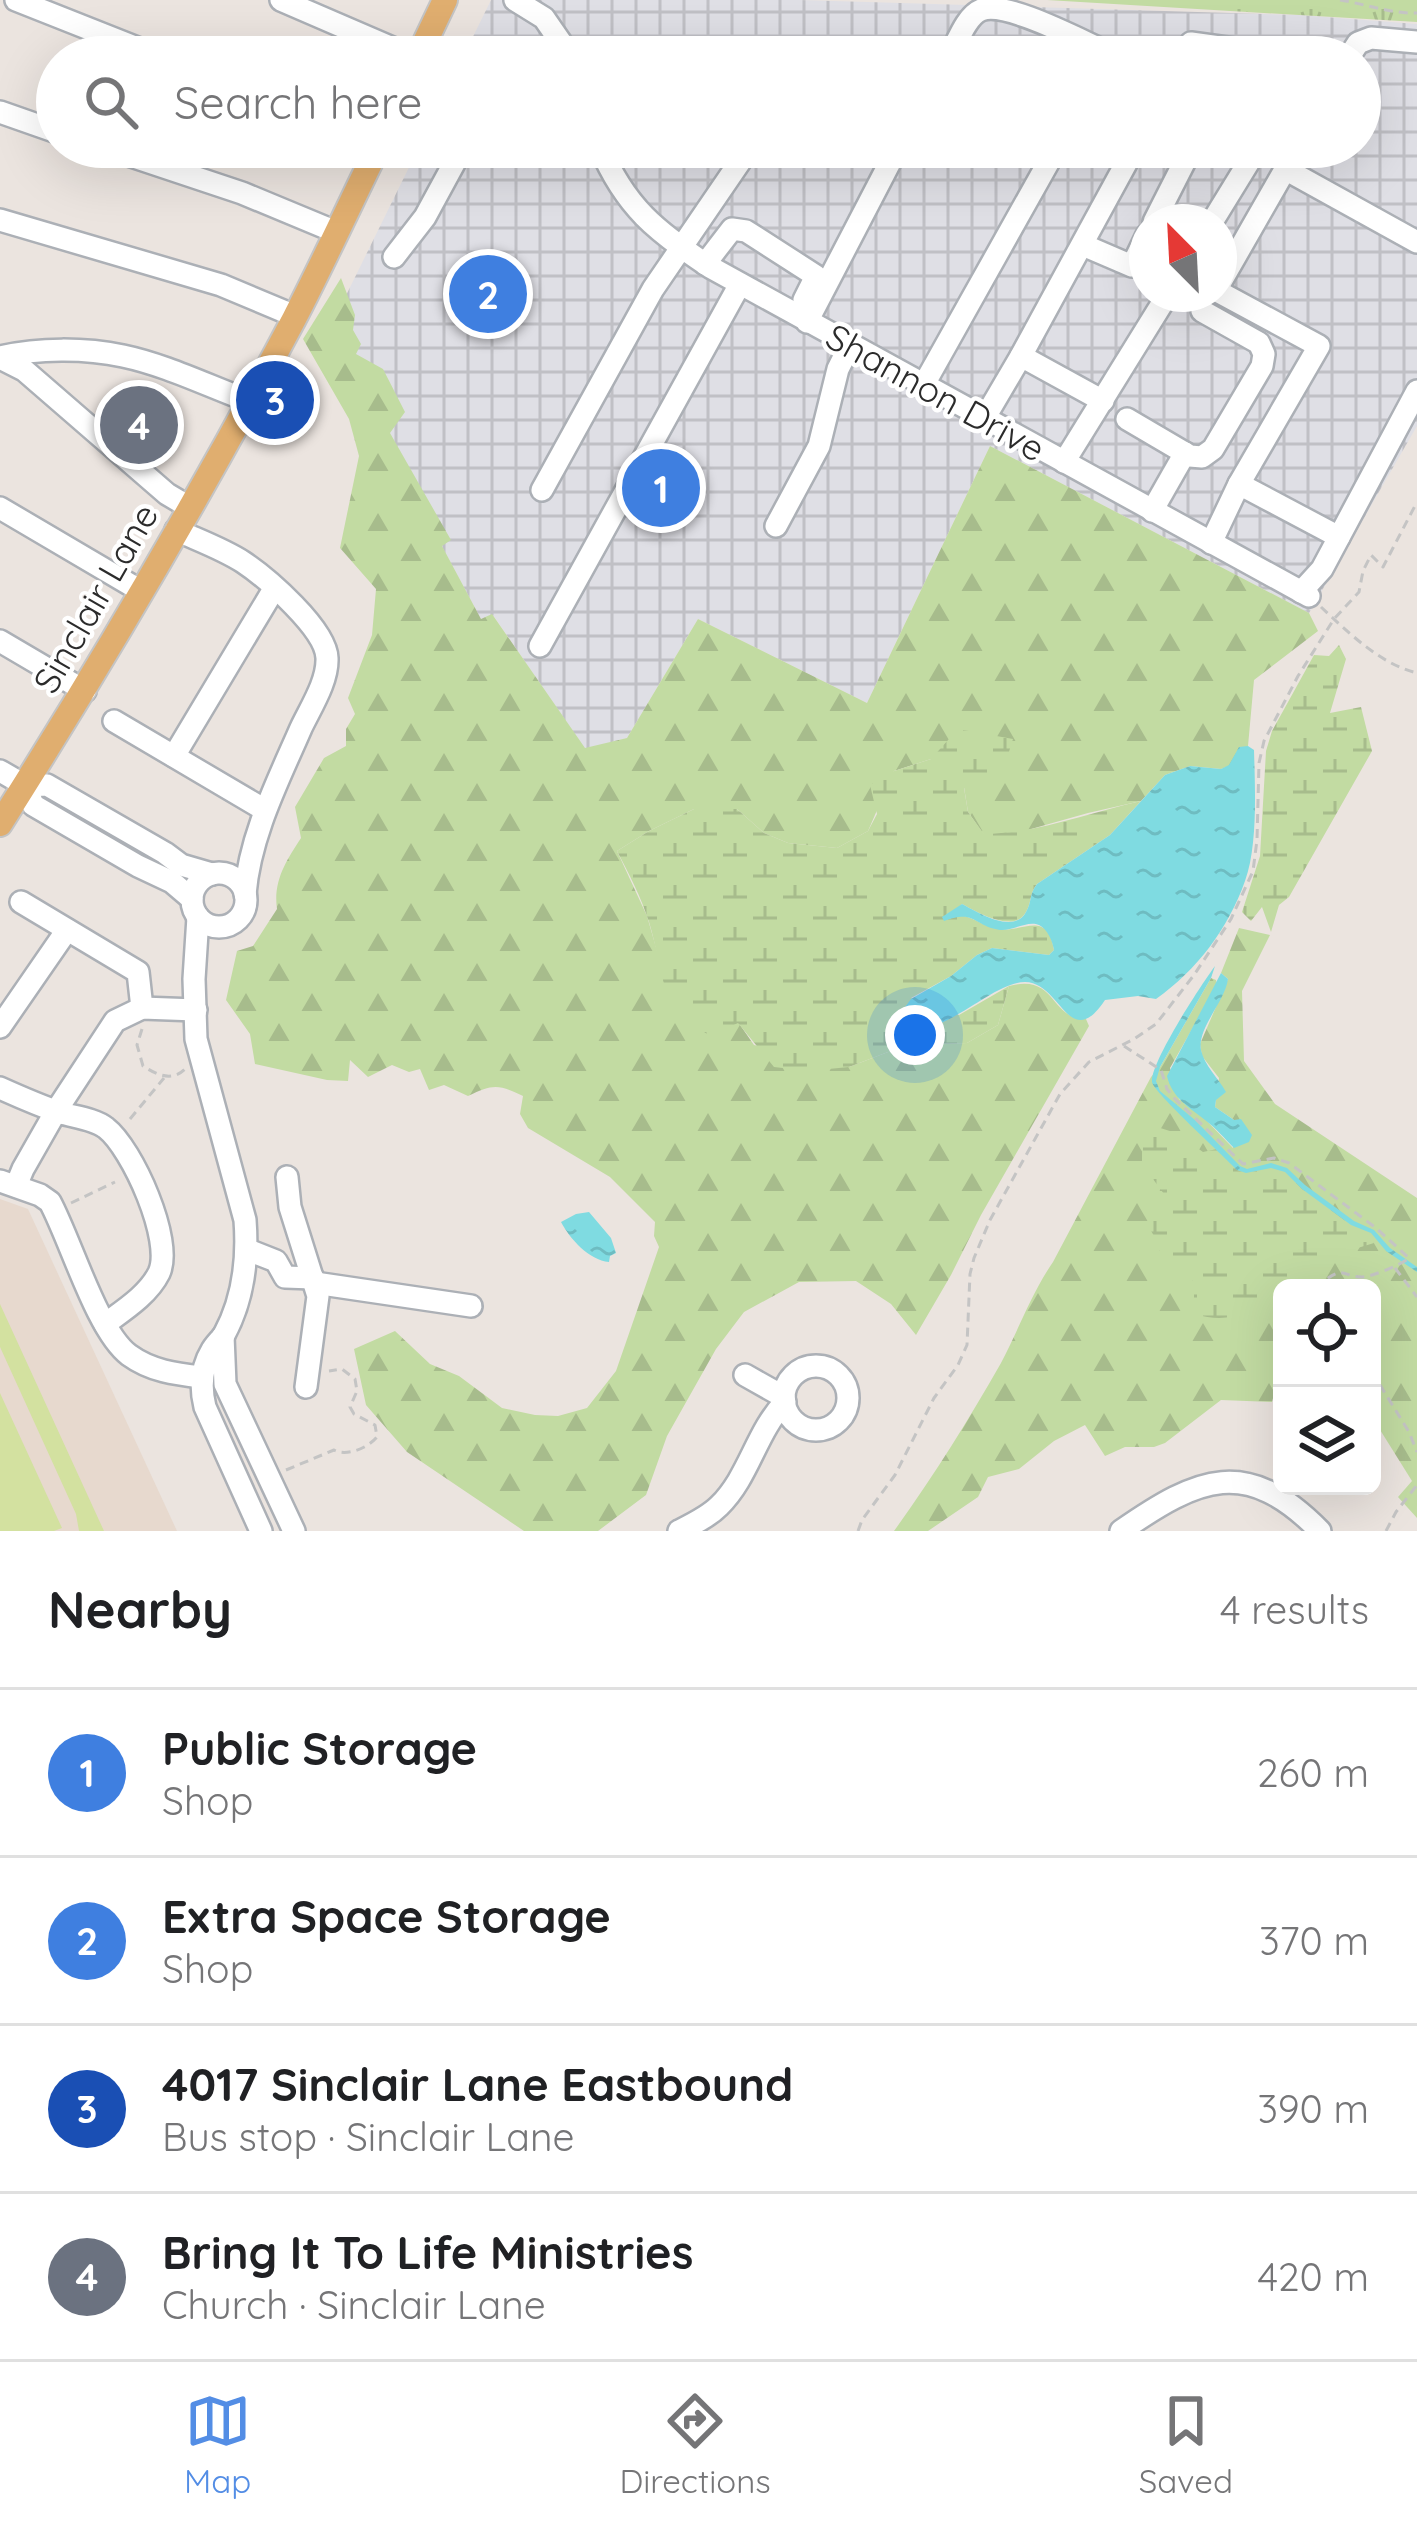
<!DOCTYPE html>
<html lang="en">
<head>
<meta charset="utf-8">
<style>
  :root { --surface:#fff; --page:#f2f2f2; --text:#202124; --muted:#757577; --line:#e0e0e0; --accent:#538de5 }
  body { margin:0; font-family:Quicksand,sans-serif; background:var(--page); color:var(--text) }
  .controls { position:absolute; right:36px; bottom:36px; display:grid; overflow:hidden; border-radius:18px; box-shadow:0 12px 48px #0002 }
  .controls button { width:108px; height:108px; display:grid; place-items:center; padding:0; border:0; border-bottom:3px solid var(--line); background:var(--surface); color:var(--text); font:60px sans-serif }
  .compass { position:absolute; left:1129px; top:204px; width:108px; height:108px; border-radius:50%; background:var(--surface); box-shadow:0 12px 48px #0002; rotate:336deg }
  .you { position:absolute; left:915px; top:1035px; width:42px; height:42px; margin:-30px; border:9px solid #fff; border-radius:50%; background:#1a73e8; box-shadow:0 0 0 18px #1a73e833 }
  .badge { display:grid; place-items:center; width:78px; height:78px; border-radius:50%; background:var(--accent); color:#fff; font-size:39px; font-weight:700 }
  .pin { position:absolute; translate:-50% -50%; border:6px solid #fff; box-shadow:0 3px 12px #0006 }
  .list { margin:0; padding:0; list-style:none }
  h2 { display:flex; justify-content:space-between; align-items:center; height:156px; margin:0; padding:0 48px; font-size:51px }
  h2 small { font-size:39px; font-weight:400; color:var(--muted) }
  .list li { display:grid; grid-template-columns:78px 1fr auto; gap:36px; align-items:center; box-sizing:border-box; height:168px; padding:0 48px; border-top:3px solid var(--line) }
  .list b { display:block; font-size:45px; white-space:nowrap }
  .list p { margin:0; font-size:39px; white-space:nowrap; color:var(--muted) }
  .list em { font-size:39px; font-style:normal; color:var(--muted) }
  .icon { flex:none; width:66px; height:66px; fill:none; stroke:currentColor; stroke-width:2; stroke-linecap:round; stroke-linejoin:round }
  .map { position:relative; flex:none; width:1417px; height:1531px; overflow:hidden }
  .search { position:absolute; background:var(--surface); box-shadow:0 12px 48px #0002; left:36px; right:36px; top:36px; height:132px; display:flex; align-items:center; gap:30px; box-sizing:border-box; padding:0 42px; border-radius:66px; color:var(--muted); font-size:45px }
  .sheet { height:828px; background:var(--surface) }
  nav { display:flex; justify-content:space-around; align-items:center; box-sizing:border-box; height:168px; border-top:3px solid var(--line); background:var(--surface); font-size:33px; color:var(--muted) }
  nav a { display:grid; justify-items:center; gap:6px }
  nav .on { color:var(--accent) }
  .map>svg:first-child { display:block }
  .industrial { fill:url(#industrial-grid); fill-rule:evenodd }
  .education { fill:#e7d9ce }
  .forest { fill:url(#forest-firs) }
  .wetland { fill:url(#wetland-marsh) }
  .park { fill:url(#park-tufts) }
  .pitch { fill:#d3e1a0 }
  .water { fill:url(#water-ripples) }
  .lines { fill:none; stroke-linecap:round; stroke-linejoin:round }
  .minor-casing { stroke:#acb0b6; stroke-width:26 }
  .major-casing { stroke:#c4c4c4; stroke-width:28 }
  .path { stroke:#c4c4c4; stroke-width:3; stroke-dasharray:9 6; stroke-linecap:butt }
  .minor { stroke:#fff; stroke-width:21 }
  .major { stroke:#e0ae6f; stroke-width:24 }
  .labels { text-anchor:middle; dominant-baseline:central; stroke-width:9; stroke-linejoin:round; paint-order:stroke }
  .street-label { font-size:36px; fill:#2b2b2b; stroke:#fff }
</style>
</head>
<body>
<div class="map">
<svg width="1417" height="1531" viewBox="0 0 1417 1531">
  <defs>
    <pattern id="industrial-grid" width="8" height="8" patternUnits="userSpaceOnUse" patternTransform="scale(3)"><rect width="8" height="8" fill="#dfdfe5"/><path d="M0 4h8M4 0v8" fill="none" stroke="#c0c0c5"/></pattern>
    <pattern id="forest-firs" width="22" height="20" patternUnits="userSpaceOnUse" patternTransform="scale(3)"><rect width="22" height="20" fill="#c2dba2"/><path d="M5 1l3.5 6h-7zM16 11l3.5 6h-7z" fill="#a7bc8c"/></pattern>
    <pattern id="wetland-marsh" width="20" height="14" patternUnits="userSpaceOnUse" patternTransform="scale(3)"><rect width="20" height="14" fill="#c2dba2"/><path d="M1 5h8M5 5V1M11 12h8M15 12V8" fill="none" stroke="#a7bc8c"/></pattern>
    <pattern id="park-tufts" width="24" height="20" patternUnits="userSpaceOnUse" patternTransform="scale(3)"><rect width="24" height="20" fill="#c2dba2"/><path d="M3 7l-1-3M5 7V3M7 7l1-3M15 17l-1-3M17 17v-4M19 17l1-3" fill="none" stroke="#a7bc8c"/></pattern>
    <pattern id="water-ripples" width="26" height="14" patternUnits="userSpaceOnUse" patternTransform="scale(3)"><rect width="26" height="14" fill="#7fdbe1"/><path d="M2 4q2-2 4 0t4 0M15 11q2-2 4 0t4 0" fill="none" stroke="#6ebcc1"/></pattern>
  </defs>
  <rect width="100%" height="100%" fill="#ebe4df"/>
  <path class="industrial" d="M491,0H800L1299,15L1417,24V426L1309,613L990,446L867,703L698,619L627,738L585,749L493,615L481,619L441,545L450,540L330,328L419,147H1360V57H463ZM1147,222H1219V294H1147Z"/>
  <path class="education" d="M0,1199L28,1209L177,1531H0Z"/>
  <g class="forest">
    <path d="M341,278L355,315L353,330L361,344L356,354L383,369L405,412L390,433L451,540L442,546L481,619L492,614L585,748L627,738L698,619L867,703L990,446L1309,613L1318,631L1254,680L1248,746L1229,766L1221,769L1190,766L1165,775L1141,801L1088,813L1017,833L984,835L968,812L964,787L931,759L894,771L868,831L837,848L788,843L764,833L737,809H694L649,831L617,851L647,916L657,951L738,1022L754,1045L849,1067L888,1052L929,1044L967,1043L998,1025L1009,986C1057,973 1049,1019 1086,1019L1089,1026L981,1215L951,1275L916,1335L891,1304L856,1281L799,1282L744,1312L716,1349L667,1436L646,1495L598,1531H524L407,1452L366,1405L354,1349L395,1331L430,1364L459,1376L502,1408L535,1415L558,1416L587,1408L616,1371L659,1247L654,1236L655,1222L610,1177L528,1128L520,1114L523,1096C498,1084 493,1084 468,1096L444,1085L429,1090L420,1069L409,1072L392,1065L368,1077L350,1060L348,1081L327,1080L255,1064L250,1034L226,1000L237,951L253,946L277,909C273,881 286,861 301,838L295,807L324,758L346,746V729L355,714L348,698L372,635L376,589L340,548L359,456L349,419L303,339Z"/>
    <path d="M1239,928L1270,935L1242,991L1244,1061L1275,1104L1417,1198V1518L1398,1497L1412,1481L1372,1417V1288H1282V1364L1272,1402L1221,1400L1165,1443L1154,1447H1125L1105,1456L1085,1425L1054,1441L1019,1469L988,1477L978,1497L928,1531H894C933,1477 968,1421 1001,1363C1019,1329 1031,1294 1053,1262L1151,1077L1160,1067L1211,978L1216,980L1217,985L1170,1068L1179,1099L1204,1118L1233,1148L1234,1120L1215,1107L1219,1078L1202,1056L1200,1044L1228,979L1221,973Z"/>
  </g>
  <g class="wetland">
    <path d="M1339,645L1346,659L1330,713L1361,707L1372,751L1289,897L1279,905L1271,932L1262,907L1251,921L1242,912L1260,856L1266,751L1272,731L1314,655L1329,656Z"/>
    <path d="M958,729L1013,739L1000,780L964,788L968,812L984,834C1038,833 1088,813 1141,801L1110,835L1037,884C1029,894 1032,902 1026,912C1014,934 977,912 962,904L945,920L961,915C975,918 985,927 999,929C1023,933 1047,909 1054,950L1049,955L992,948L977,955L951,976L911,998L959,1015L1009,986L998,1025L967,1043L929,1044L888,1052L849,1067L808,1071L774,1067L738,1023L710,1036C655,1000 666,979 649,922C641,897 629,874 617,851L649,831L694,809H737L764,833L788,843L837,848L868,831L877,814L870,785L894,771L931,759Z"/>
    <path d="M1151,1125L1176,1133L1203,1152L1217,1149L1237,1170L1246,1173L1271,1168L1285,1172L1302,1189L1351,1225L1371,1233L1374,1243L1328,1257L1324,1271L1291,1288H1282V1293C1249,1311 1233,1325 1194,1314V1282L1179,1266L1161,1260L1159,1244L1148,1226L1154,1207L1164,1194L1142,1164V1134Z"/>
  </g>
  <path class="park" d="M1047,0H1417V22Z"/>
  <g class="pitch">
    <path d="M0,1304L104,1531H79L76,1514L0,1347Z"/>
    <path d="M0,1393L62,1528L54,1531H0Z"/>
  </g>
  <g class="water">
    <path d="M1248,746L1254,750C1255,787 1258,846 1245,881C1228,929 1197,970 1156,999L1138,996L1105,1000C1069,1054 1061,982 1025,982C991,982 944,1039 904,1028L900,1014L911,999L951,976L977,955L992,948L1049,955L1054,950C1052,940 1048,930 1039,925C1028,920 1013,931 1000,930C973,926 976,909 944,921L942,917L962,904C977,912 1014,935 1026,912C1032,902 1029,894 1037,884L1110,835L1165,775L1190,766L1221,769L1229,765L1239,747Z"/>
    <path d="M1215,966L1211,978L1160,1067L1156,1081L1160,1091L1195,1120L1240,1166L1247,1169L1271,1163L1287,1168L1305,1185L1354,1221L1374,1230L1390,1248L1417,1267V1272L1386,1251L1371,1233L1351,1225L1302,1189L1285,1172L1271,1168L1246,1173L1237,1170C1225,1157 1153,1092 1152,1082C1150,1063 1201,985 1215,966Z"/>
    <path d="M1221,973L1228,979C1225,1002 1197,1028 1201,1050C1204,1065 1219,1079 1226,1092L1216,1100L1215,1107L1234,1120L1241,1119L1252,1135L1249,1142L1234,1148C1225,1139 1216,1128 1205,1120C1189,1107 1172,1098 1167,1076Z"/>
    <path d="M589,1212L611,1238L616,1253L610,1256L609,1262C589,1260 570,1239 561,1222L576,1214Z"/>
  </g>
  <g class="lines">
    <g class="minor-casing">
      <g id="minor">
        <path d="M16,0L160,57"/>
        <path d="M281,0L413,57"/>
        <path d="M515,0L544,18L571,57"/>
        <path d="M838,51L850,57"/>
        <path d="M949,57C957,43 966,16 981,10C1006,0 1083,42 1109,53L1107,57"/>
        <path d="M1184,57L1191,43L1272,54L1276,57"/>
        <path d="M1349,57L1358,43L1371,38L1417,42"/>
        <path d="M0,112L57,132"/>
        <path d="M104,147L242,193L336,232"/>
        <path d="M600,147C625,207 657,232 710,267L1309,596"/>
        <path d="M1285,169L1417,242"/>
        <path d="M0,220L221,285L295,316"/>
        <path d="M1154,222L1192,147"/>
        <path d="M1212,222L1258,147"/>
        <path d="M1083,245L1132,266L1147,235"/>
        <path d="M394,257L425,217L463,147"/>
        <path d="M705,264L732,229L746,231L816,276L804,300"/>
        <path d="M1219,285L1298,147"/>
        <path d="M807,322L898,147"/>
        <path d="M1021,356L1103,401"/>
        <path d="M0,357C38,348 85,348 123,356C166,365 208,386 249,401"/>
        <path d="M0,358L24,370L167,494L189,507"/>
        <path d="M923,386L1057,147"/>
        <path d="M984,419L1021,356L1135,147"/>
        <path d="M1127,419L1190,456L1202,457L1213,449L1262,366L1264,354L1259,343L1202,311"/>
        <path d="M1064,462L1168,294"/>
        <path d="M1239,484L1339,537"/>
        <path d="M542,490L653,289L750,147"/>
        <path d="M0,508L141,591"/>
        <path d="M1152,511L1185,453"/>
        <path d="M776,526L819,446L838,369L850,345"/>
        <path d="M176,530C198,540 223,549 243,562C267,578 326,629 327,658C328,681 311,707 301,728C278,781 250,835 245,894"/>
        <path d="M1211,543L1239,484L1319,346L1219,292"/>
        <path d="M1301,592L1322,569L1417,391"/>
        <path d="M0,641L85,691"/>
        <path d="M540,646L740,284"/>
        <path d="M114,721L265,810"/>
        <path d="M174,756L274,589"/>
        <path d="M0,771L26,786"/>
        <path d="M26,786L47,785L165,853L181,865L212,874"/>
        <path d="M26,786L33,805L138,866L172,882L192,899"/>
        <circle cx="219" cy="900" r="27"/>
        <path d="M21,902L138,972L142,1008"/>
        <path d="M198,917L194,979L196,1039L245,1220C248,1259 243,1300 224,1335C222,1338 213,1347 212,1350C201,1368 200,1387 205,1407L261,1531"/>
        <path d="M0,1027L67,930"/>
        <path d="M0,1088C20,1097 41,1106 61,1113C75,1117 95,1119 106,1128C132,1148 174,1241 159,1273C148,1295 124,1310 105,1324"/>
        <path d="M287,1177L290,1207L318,1296L306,1387"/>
        <path d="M0,1181L40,1195L50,1202C71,1241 97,1331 129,1355C151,1371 175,1374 202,1377"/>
        <path d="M16,1186L23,1169L56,1111L115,1021L142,1008L196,1010"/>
        <path d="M248,1250L276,1261L285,1277L313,1278"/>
        <path d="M315,1283L471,1306"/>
        <path d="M223,1336L225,1384L294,1531"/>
        <circle cx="816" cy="1398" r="32"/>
        <path d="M745,1375L784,1397"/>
        <path d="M679,1531C693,1524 708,1517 719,1506C749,1477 756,1432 785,1402"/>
        <path d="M1121,1531C1199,1477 1246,1456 1320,1531"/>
      </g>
    </g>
    <g class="major-casing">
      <g id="major">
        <path d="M418,57L445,0"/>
        <path d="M0,824C104,660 203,491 294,319C323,263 350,204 378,147"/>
      </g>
    </g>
    <g class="path">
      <path d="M1340,0C1365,4 1392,14 1417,13"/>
      <path d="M1321,607C1349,633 1380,664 1417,673"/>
      <path d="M142,1029L137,1045L143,1066C157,1075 172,1082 185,1069"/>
      <path d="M1124,1046L1161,1070L1167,1089L1174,1098L1243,1164L1274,1158L1289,1163L1376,1228L1409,1258C1403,1264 1371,1277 1362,1277C1343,1277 1345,1265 1324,1281L1323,1288"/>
      <path d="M130,1119L164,1078"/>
      <path d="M71,1203L115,1182"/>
      <path d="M1395,1268L1417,1297"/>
      <path d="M1372,1372L1409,1432L1417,1452"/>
      <path d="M286,1470L334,1450C346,1457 368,1448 377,1437L375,1425L354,1414L350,1407L357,1391L355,1379L342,1369L329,1371"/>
      <path d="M858,1531L862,1520L895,1475L934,1398L958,1365L967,1345L970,1274L974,1258L990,1220L1060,1094L1089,1062L1134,1039L1156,1024L1194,975L1231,919L1253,871L1257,840L1259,763L1264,741L1298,676L1334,619L1359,592L1363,571L1371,555L1383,567L1417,502"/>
      <path d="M1386,1531L1396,1512L1417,1485"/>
    </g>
    <use href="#minor" class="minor"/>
    <use href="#major" class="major"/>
  </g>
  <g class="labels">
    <g class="street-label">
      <text transform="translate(936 392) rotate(29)">Shannon Drive</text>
      <text transform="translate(95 598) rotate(-60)">Sinclair Lane</text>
    </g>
  </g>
</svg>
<div class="controls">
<button><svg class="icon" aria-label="locate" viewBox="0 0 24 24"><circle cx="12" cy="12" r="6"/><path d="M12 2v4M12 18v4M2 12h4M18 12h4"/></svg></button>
<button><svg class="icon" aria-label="layers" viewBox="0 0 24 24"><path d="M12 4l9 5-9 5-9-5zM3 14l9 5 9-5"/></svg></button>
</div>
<svg class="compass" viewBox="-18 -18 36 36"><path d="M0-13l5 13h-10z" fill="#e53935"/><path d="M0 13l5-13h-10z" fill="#757577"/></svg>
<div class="you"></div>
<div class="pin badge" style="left:661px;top:488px;background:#3f7fe0">1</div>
<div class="pin badge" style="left:488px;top:294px;background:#3f7fe0">2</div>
<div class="pin badge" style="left:275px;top:400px;background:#1a4fb4">3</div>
<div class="pin badge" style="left:139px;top:425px;background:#6b7280">4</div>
<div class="search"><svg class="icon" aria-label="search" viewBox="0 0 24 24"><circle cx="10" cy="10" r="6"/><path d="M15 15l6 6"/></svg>Search here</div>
</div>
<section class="sheet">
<h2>Nearby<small>4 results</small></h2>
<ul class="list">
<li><span class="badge" style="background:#3f7fe0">1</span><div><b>Public Storage</b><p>Shop</p></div><em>260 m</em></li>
<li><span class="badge" style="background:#3f7fe0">2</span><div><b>Extra Space Storage</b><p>Shop</p></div><em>370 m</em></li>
<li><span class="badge" style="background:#1a4fb4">3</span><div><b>4017 Sinclair Lane Eastbound</b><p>Bus stop · Sinclair Lane</p></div><em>390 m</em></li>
<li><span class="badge" style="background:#6b7280">4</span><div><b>Bring It To Life Ministries</b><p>Church · Sinclair Lane</p></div><em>420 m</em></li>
</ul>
</section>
<nav>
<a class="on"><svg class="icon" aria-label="map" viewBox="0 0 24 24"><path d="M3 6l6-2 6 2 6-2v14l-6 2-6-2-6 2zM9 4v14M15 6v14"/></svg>Map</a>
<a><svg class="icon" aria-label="directions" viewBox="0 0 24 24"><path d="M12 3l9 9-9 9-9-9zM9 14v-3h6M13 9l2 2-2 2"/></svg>Directions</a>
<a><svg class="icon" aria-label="saved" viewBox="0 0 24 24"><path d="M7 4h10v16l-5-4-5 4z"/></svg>Saved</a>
</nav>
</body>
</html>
